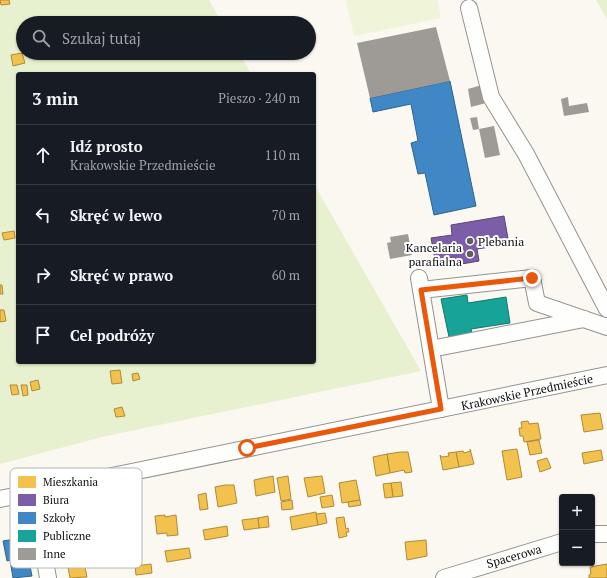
<!DOCTYPE html>
<html lang="pl">
<head>
<meta charset="utf-8">
<style>
  :root { --surface:#171b24; --page:#20242c; --text:#f1f3f6; --muted:#9ea1a6; --line:#363941 }
  body { margin:0; font-family:"PT Serif",serif; background:var(--page); color:var(--text) }
  .controls { position:absolute; right:12px; bottom:12px; display:grid; overflow:hidden; border-radius:4px; box-shadow:0 1px 3px #0004 }
  .controls button { width:36px; height:36px; display:grid; place-items:center; padding:0; border:0; border-bottom:1px solid var(--line); background:var(--surface); color:var(--text); font:20px sans-serif }
  .stop { position:absolute; width:12px; height:12px; margin:-9px; border:3px solid #ea580c; border-radius:50%; background:#fff }
  .stop.end { background:#ea580c; border-color:#fff; box-shadow:0 1px 4px #0008 }
  .list { margin:0; padding:0; list-style:none }
  h2 { display:flex; justify-content:space-between; align-items:center; height:52px; margin:0; padding:0 16px; font-size:17px }
  h2 small { font-size:13px; font-weight:400; color:var(--muted) }
  .list li { display:grid; grid-template-columns:26px 1fr auto; gap:12px; align-items:center; box-sizing:border-box; height:60px; padding:0 16px; border-top:1px solid var(--line) }
  .list b { display:block; font-size:15px; white-space:nowrap }
  .list p { margin:0; font-size:13px; white-space:nowrap; color:var(--muted) }
  .list em { font-size:13px; font-style:normal; color:var(--muted) }
  .icon { flex:none; width:22px; height:22px; fill:none; stroke:currentColor; stroke-width:2; stroke-linecap:round; stroke-linejoin:round }
  .map { position:relative; flex:none; width:607px; height:578px; overflow:hidden }
  .search { position:absolute; background:var(--surface); box-shadow:0 1px 3px #0004; left:16px; top:16px; width:300px; height:44px; display:flex; align-items:center; gap:10px; box-sizing:border-box; padding:0 14px; border-radius:22px; color:var(--muted); font-size:15px }
  .panel { position:absolute; background:var(--surface); box-shadow:0 1px 3px #0004; left:16px; top:72px; width:300px; height:292px; border-radius:4px }
  .map>svg:first-child { display:block }
  .green { fill:#e7f1cf }
  .pitch { fill:#f0f5d9 }
  .homes { fill:#f2c14e; stroke:#ad8b3a }
  .offices { fill:#7b5ea7; stroke:#5a4679 }
  .schools { fill:#3f88c5; stroke:#30638e }
  .public { fill:#17a398; stroke:#14766e }
  .building { fill:#9e9b97 }
  .lines { fill:none; stroke-linecap:round; stroke-linejoin:round }
  .minor-casing { stroke:#949390; stroke-width:18 }
  .minor { stroke:#fefefd; stroke-width:16 }
  .route { stroke:#ea580c; stroke-width:5 }
  .poi-dot { fill:#605f5d; stroke:#fff; stroke-width:1.5 }
  .labels { text-anchor:middle; dominant-baseline:central; stroke-width:4; stroke-linejoin:round; paint-order:stroke }
  .poi-label { font-size:12px; fill:#0d0d0d; stroke:#fff; text-anchor:start }
  .street-label { font-size:12px; fill:#0d0d0d; stroke:#fff }
  .key { fill:#fff; stroke:#b6b6b6; stroke-width:1 }
  .key-label { font-size:11px; fill:#0d0d0d }
</style>
</head>
<body>
<div class="map">
<svg width="607" height="578" viewBox="0 0 607 578">
  <rect width="100%" height="100%" fill="#fbf8f1"/>
  <g class="green">
    <path d="M0,0H209L222,23H23V53H239L251,74H18V362H314V184L421,371L106,436L0,464Z"/>
    <path d="M596,0H607V19Z"/>
  </g>
  <path class="pitch" d="M346,0H437L441,18L354,36Z"/>
  <g class="homes">
    <path d="M0,0H9L10,4L1,5Z"/>
    <path d="M22,53L25,63L13,66L11,55Z"/>
    <path d="M14,231L15,238L4,240L2,233Z"/>
    <path d="M0,285H2L3,294H0Z"/>
    <path d="M0,310H4L6,321L0,322Z"/>
    <path d="M120,370L122,383L112,384L110,371Z"/>
    <path d="M138,373L140,379L133,381L132,374Z"/>
    <path d="M38,380L40,389L32,391L30,382Z"/>
    <path d="M10,385H17L19,394L12,395Z"/>
    <path d="M21,385H27L28,395L23,396Z"/>
    <path d="M122,407L125,416L116,417L114,409Z"/>
    <path d="M600,413L603,429L584,432L581,415Z"/>
    <path d="M528,421L529,424L538,423L541,439L524,442L523,436H520L519,428H522L521,422Z"/>
    <path d="M539,440L542,453L530,455L527,442Z"/>
    <path d="M470,449L474,464L459,467L456,452L463,451L464,453L471,451Z"/>
    <path d="M517,449L522,477L507,480L502,451Z"/>
    <path d="M601,450L603,460L584,464L582,453Z"/>
    <path d="M401,452H408L412,472L405,473L404,470L390,473L387,454Z"/>
    <path d="M456,452L459,467L443,470L440,455L442,457L449,456L448,453Z"/>
    <path d="M387,454L390,473L376,476L373,457Z"/>
    <path d="M547,458L551,468L540,472L537,461Z"/>
    <path d="M273,476L275,492L256,496L254,480Z"/>
    <path d="M288,476L291,499L281,501L277,478Z"/>
    <path d="M322,476L325,493L308,497L304,478Z"/>
    <path d="M356,480L360,500L342,503L339,483Z"/>
    <path d="M401,482L403,496L393,497L391,483Z"/>
    <path d="M391,483L393,497L385,498L383,484Z"/>
    <path d="M225,485H234L237,503L218,507L215,487Z"/>
    <path d="M206,493L208,509L200,510L198,495Z"/>
    <path d="M332,495L334,506L322,508L320,497Z"/>
    <path d="M292,500L293,509L282,510L281,502Z"/>
    <path d="M360,500L361,505L349,507L348,502Z"/>
    <path d="M316,512L318,525L292,530L290,517Z"/>
    <path d="M325,513L327,523L318,525L316,514Z"/>
    <path d="M165,515V517L176,515L178,535L167,536V533L157,534L155,516Z"/>
    <path d="M268,516L269,527L259,528L258,518Z"/>
    <path d="M344,517L346,529L348,528L349,532H346L347,536L339,538L336,518Z"/>
    <path d="M258,518L259,528L244,530L242,520Z"/>
    <path d="M227,526L228,536L205,540L203,530Z"/>
    <path d="M426,540L427,556L407,560L405,542Z"/>
    <path d="M189,548L191,558L167,562L165,551Z"/>
    <path d="M83,557L87,577L70,578L67,562L74,561V559Z"/>
    <path d="M151,564L152,573L136,575L135,566Z"/>
    <path d="M607,564V578H589V575L591,574L590,567Z"/>
  </g>
  <path class="offices" d="M504,216L509,244L477,249L479,261L456,265L455,257L435,260L431,238L452,235L451,225Z"/>
  <g class="schools">
    <path d="M450,81L476,206L434,215L425,173L418,174L411,143L418,141L411,104L373,112L370,98Z"/>
    <path d="M21,538L24,557L28,556L32,576L13,578L10,560L7,561L3,541Z"/>
  </g>
  <path class="public" d="M467,295L468,303L506,297L510,323L471,329L472,333L449,337L441,299Z"/>
  <g class="building">
    <path d="M436,27L450,81L370,98L357,43Z"/>
    <path d="M482,85L486,103L471,107L468,89Z"/>
    <path d="M568,97L569,106L587,103L589,112L564,116L561,99Z"/>
    <path d="M477,117L479,129L473,130L470,118Z"/>
    <path d="M494,126L500,155L485,158L479,129Z"/>
    <path d="M408,234L412,255L390,259L387,243L391,242L390,237Z"/>
  </g>
  <g class="lines">
    <g class="minor-casing">
      <g id="minor">
        <path d="M469,8L491,97L526,154L607,309"/>
        <path d="M419,278L441,409"/>
        <path d="M421,290L532,278L537,303L607,327"/>
        <path d="M431,349L584,319"/>
        <path d="M33,492L48,578"/>
        <path d="M0,499L607,375"/>
        <path d="M592,534H607"/>
        <path d="M444,578L562,542"/>
      </g>
    </g>
    <use href="#minor" class="minor"/>
  </g>
  <g class="lines">
    <path class="route" d="M247,448L441,409L421,290L532,278"/>
  </g>
  <g class="poi-dot">
    <circle cx="470" cy="241" r="4"/>
    <circle cx="470" cy="254" r="4"/>
  </g>
  <g class="labels">
    <g class="poi-label">
      <text x="478" y="241">Plebania</text>
      <text x="462" y="247" text-anchor="end">Kancelaria<tspan x="462" dy="14">parafialna</tspan></text>
    </g>
    <g class="street-label">
      <text transform="translate(527 392) rotate(-12)">Krakowskie Przedmieście</text>
      <text transform="translate(514 556) rotate(-16)">Spacerowa</text>
    </g>
  </g>
  <rect x="10" y="468" width="132" height="100" rx="6" class="key"/>
  <rect x="18" y="476" width="18" height="12" fill="#f2c14e"/>
  <rect x="18" y="494" width="18" height="12" fill="#7b5ea7"/>
  <rect x="18" y="512" width="18" height="12" fill="#3f88c5"/>
  <rect x="18" y="530" width="18" height="12" fill="#17a398"/>
  <rect x="18" y="548" width="18" height="12" fill="#9e9b97"/>
  <g class="key-label">
    <text x="43" y="486">Mieszkania</text>
    <text x="43" y="504">Biura</text>
    <text x="43" y="522">Szkoły</text>
    <text x="43" y="540">Publiczne</text>
    <text x="43" y="558">Inne</text>
  </g>
</svg>
<div class="controls">
<button>+</button>
<button>−</button>
</div>
<div class="stop" style="left:247px;top:448px"></div>
<div class="stop end" style="left:532px;top:278px"></div>
<div class="search"><svg class="icon" aria-label="search" viewBox="0 0 24 24"><circle cx="10" cy="10" r="6"/><path d="M15 15l6 6"/></svg>Szukaj tutaj</div>
<section class="panel">
<h2>3 min<small>Pieszo · 240 m</small></h2>
<ul class="list">
<li><svg class="icon" aria-label="ahead" viewBox="0 0 24 24"><path d="M12 20V5M6 11l6-6 6 6"/></svg><div><b>Idź prosto</b><p>Krakowskie Przedmieście</p></div><em>110 m</em></li>
<li><svg class="icon" aria-label="left" viewBox="0 0 24 24"><path d="M17 20v-9H6M10 6l-5 5 5 5"/></svg><div><b>Skręć w lewo</b></div><em>70 m</em></li>
<li><svg class="icon" aria-label="right" viewBox="0 0 24 24"><path d="M7 20v-9h11M14 6l5 5-5 5"/></svg><div><b>Skręć w prawo</b></div><em>60 m</em></li>
<li><svg class="icon" aria-label="arrive" viewBox="0 0 24 24"><path d="M6 21V4h12l-3 4 3 4H6"/></svg><div><b>Cel podróży</b></div></li>
</ul>
</section>
</div>
</body>
</html>
